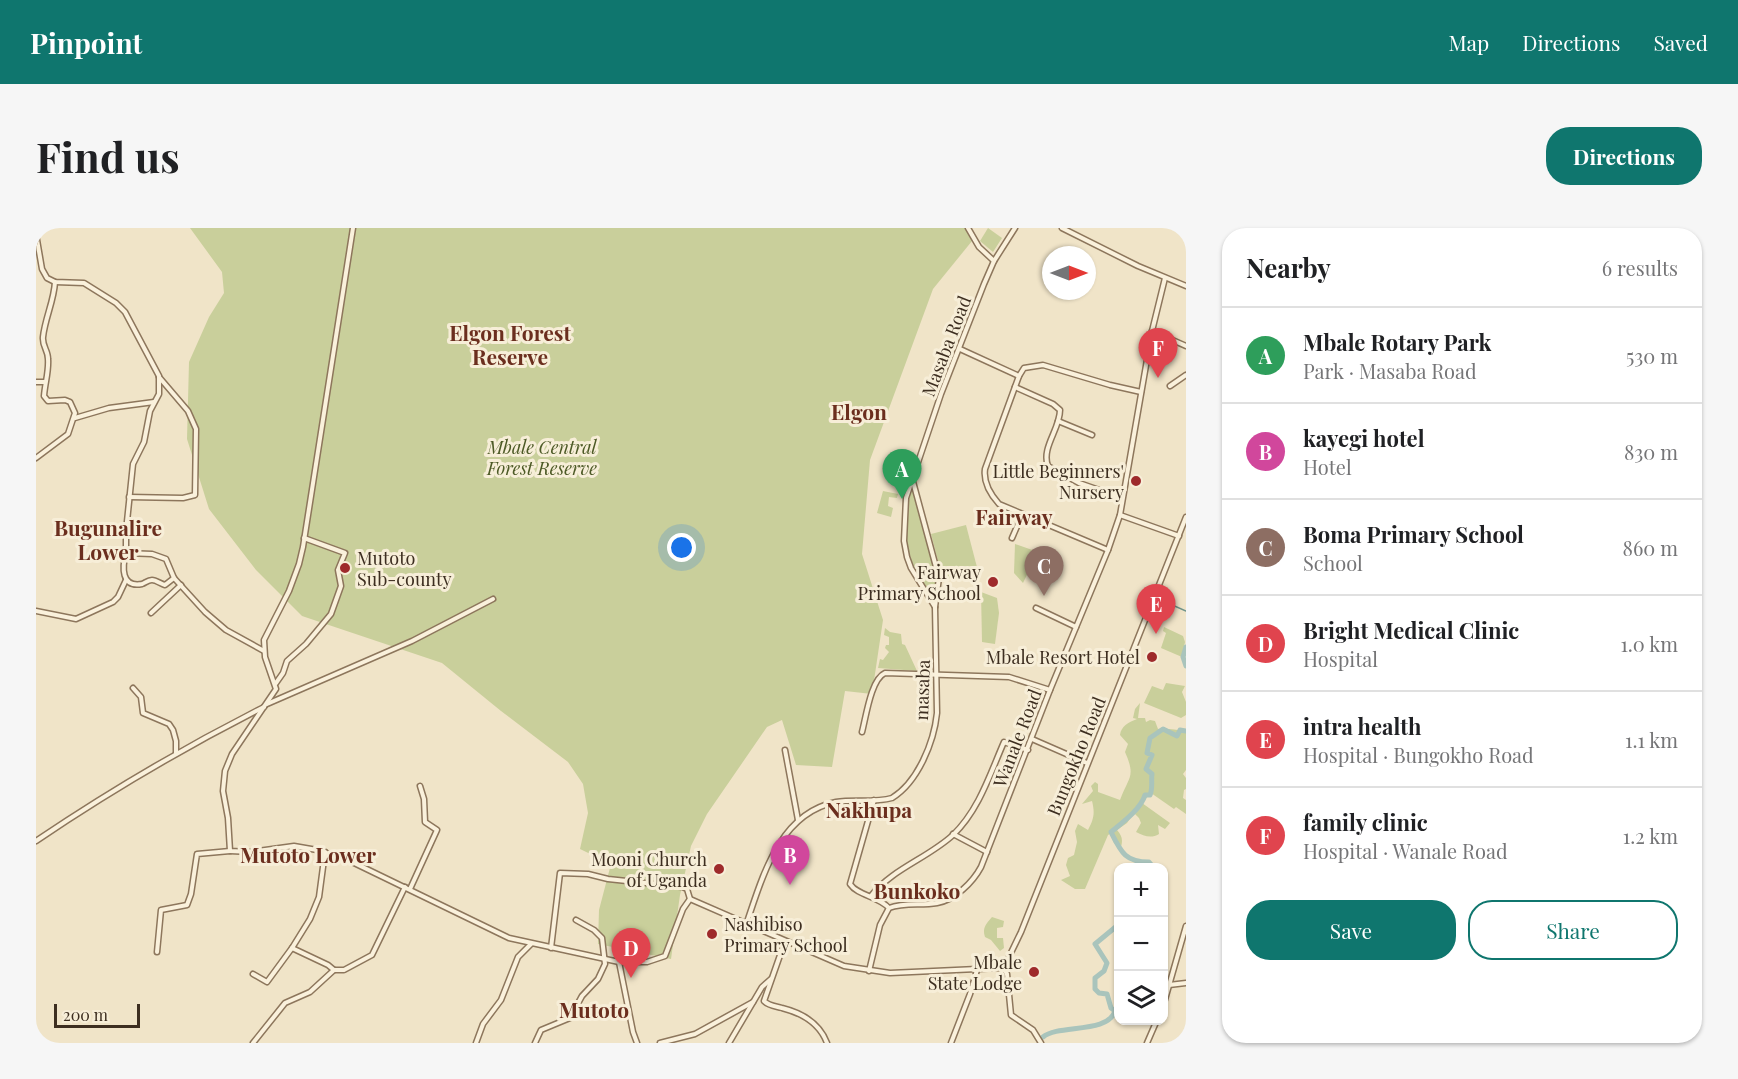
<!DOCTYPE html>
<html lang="en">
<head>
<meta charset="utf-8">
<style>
  :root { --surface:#fff; --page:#f6f6f6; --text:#202124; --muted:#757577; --line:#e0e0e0; --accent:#0f766e }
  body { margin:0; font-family:"Playfair Display",serif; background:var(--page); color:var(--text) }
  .controls { position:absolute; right:18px; bottom:18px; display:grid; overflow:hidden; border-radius:12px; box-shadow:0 2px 4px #0004 }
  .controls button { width:54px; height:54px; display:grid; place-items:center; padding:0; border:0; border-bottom:2px solid var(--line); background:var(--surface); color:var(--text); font:30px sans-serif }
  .compass { position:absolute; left:1006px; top:18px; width:54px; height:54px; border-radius:50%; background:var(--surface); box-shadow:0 2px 4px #0004; rotate:90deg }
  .scale { position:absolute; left:18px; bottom:15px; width:86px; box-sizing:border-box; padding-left:6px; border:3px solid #3d2e20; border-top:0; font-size:16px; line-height:21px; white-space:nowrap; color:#3d2e20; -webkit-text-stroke:4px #f7eed8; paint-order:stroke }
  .you { position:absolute; left:646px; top:320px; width:21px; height:21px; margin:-15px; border:4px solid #fff; border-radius:50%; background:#1a73e8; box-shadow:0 0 0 9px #1a73e833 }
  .badge { display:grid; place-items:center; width:39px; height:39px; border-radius:50%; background:var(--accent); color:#fff; font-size:20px; font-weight:700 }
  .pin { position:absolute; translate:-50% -50px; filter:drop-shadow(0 2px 3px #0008) }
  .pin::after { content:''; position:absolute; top:32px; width:21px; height:18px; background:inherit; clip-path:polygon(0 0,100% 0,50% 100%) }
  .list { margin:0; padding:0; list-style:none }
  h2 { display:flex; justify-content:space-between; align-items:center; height:78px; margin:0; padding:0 24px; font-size:26px }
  h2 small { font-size:20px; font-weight:400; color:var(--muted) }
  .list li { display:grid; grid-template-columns:39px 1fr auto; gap:18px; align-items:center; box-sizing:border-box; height:96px; padding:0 24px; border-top:2px solid var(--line) }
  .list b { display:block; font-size:22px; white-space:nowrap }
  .list p { margin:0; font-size:20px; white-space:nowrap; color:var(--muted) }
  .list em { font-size:20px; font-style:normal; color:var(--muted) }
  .actions { display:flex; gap:12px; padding:18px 24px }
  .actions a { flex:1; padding:14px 0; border:2px solid var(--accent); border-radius:24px; text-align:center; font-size:21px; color:var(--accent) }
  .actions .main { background:var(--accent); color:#fff }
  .icon { flex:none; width:33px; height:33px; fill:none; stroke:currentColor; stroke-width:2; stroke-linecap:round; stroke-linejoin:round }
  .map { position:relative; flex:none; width:1150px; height:815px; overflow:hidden; border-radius:24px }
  header { display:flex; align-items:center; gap:36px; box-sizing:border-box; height:84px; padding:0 30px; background:var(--accent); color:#fff }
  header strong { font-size:28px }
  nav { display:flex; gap:33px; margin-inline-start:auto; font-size:21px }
  .intro { display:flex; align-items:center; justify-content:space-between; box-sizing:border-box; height:144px; padding:0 36px }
  h1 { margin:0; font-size:42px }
  .button { padding:15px 27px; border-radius:24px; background:var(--accent); color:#fff; font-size:21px; font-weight:700 }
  main { display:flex; gap:36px; padding:0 36px }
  aside { flex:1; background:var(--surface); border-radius:24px; box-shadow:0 2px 4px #0004 }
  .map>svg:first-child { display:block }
  .green { fill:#c9cf9b }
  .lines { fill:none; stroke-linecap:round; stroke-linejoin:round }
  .stream { stroke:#6f938a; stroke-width:1.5 }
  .river { stroke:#a9c4bc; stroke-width:5 }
  .minor-casing { stroke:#8d765c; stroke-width:7 }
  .minor { stroke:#faf1dc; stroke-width:4 }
  .poi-dot { fill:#9e2a2b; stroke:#f7eed8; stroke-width:2 }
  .labels { text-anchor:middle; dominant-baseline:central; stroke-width:6; stroke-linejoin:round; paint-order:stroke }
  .street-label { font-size:18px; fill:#3d2e20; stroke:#f7eed8 }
  .park-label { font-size:18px; font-style:italic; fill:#4d5a26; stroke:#f7eed8 }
  .poi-label { font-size:18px; fill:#3d2e20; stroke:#f7eed8; text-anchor:end }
  .quarter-label { font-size:21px; font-weight:bold; fill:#6b2e1e; stroke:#f7eed8 }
</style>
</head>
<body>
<header>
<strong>Pinpoint</strong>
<nav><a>Map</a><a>Directions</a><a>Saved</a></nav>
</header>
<div class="intro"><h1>Find us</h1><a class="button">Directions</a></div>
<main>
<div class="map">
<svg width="1150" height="815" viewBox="0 0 1150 815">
  <rect width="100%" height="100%" fill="#f0e4c8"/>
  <g class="green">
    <path d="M154,0H931L936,13L897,61L834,232L826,326L847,392L836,466L809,463L796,539L760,537L746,492L731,499L671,586L655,618L644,667L635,731L562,716L563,682L575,636L544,621L552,585L547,556L532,534L465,483L406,435L266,388L220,342L173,281L151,211L153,134L173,89L188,65L186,44Z"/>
    <path d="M952,0L966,10L957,24L944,13Z"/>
    <path d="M875,258L901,352L900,363L896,365C863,345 868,290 875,258Z"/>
    <path d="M847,263L862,266L861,270L853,269L852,278L857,280L855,289L841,285Z"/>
    <path d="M930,297L942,343L907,352L895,306Z"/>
    <path d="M979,316L1002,324L987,355L978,345Z"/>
    <path d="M945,364L961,370L963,385L959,416L946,414Z"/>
    <path d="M1128,399L1147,408L1149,414L1146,429L1125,420L1130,405L1127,403Z"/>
    <path d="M849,400L854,404L865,406L866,416L869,417L881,443L842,440L844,431L847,432L853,424L849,420L850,417H853V409L848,407Z"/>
    <path d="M1130,455L1149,458L1146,464L1150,474V487L1145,490L1108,475L1116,458L1127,462Z"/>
    <path d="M1104,475L1102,490H1109L1110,494L1114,492L1119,493L1122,501C1131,500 1140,502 1150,503V542L1147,546L1150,550V561L1148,562L1147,570L1150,572V586L1140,579L1138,581L1115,565L1106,575L1134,595L1129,601L1122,597L1123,606C1115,611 1108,608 1100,604L1105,595L1103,590L1098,585L1091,595L1081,602C1086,608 1087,611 1085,619L1078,615L1074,606L1072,607L1049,661H1039L1025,652L1034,648L1030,637L1032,630L1038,627L1041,614L1039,603L1042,596L1052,602C1058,591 1059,585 1056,573L1046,576L1057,563L1055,558L1059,554L1062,556V564L1084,572C1093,548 1100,549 1089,524L1092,516L1084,507C1085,498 1093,494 1101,491L1097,490L1099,481Z"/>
    <path d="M956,689L968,693L967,699L961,700V710H967L968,720L964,723L955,712L949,709C946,700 950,696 956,689Z"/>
  </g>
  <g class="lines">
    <path class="stream" d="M1125,372L1150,383"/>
    <g class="river">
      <path d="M1150,419L1147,429L1150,438"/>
      <path d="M1118,640L1113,634C1089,634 1085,624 1075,604C1086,595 1105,581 1109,567H1114C1117,560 1115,553 1116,546L1110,541L1116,527L1111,525L1114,510L1127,501L1141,508L1144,502L1150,503"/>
      <path d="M1007,809C1022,796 1072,806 1079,783L1075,780L1071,766L1063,765L1059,761V750L1068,743L1071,735L1059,716L1082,697"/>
    </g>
    <g class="minor-casing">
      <g id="minor">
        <path d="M317,0L267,319L263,336L253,363L228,412L229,429L240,461L196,526L189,543L187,563L192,590L194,623L215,624L258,618L281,622L312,632L473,710L583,734H611L629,728L647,681L654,671L808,738L854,745L963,740L971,733L985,704L1150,289"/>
        <path d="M932,0L943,19L958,33"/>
        <path d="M1026,0L1102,38L1150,58"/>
        <path d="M0,6L6,41L11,50L19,54L48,55L80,75L89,84L123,148V166L114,183L108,214L97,236L90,303V325L116,326L130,331L138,350L169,384L190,402L228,423"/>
        <path d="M1116,103L1150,118"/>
        <path d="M924,121L983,148"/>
        <path d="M0,154H9"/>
        <path d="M1134,158L1150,147"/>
        <path d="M979,159L1017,176L1024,182C1024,201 1005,220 1012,238L1043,255L1086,270"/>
        <path d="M39,190L73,180L118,174"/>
        <path d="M1022,193L1056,207"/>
        <path d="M0,230L32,206L39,185L34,174L29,172L12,173L8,168C9,155 13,143 12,131C12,122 6,118 7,109C9,90 18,73 19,54"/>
        <path d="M93,269L147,270L159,267L160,201L152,183L123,149"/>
        <path d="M1084,287L1143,308"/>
        <path d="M976,310L986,287"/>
        <path d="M1072,322L963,276C954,266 947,255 949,241L983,148L988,140L1007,137L1074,157L1105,164"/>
        <path d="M90,325C86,339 85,360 106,356C109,355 112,352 116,352C120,352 125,356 129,357L138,350"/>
        <path d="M899,379L875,340L871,329L868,313L870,270L905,166L948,56L958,33L979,0"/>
        <path d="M1000,380L1040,399"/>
        <path d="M0,383L40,391L77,374L82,369L90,352"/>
        <path d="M115,385L145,357"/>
        <path d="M240,455L247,445L251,433L270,416L295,386L305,358L302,342L309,325L268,310"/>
        <path d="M97,460L105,469L107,485L133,496L137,502L140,513V525"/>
        <path d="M231,476L376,413L457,371"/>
        <path d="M826,504C830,489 835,451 849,445L973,449L1014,462"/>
        <path d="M996,511L1051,535"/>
        <path d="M749,522L762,592"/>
        <path d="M838,572L814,656C822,668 842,668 853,680"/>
        <path d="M917,606L951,624"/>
        <path d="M0,613C74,563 149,519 228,479"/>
        <path d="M374,661L401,602L389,594L388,571L384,558"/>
        <path d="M835,668C856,641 892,630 917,607C943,582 954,546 968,514L992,522"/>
        <path d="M711,694C727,647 744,585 800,574C818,571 838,575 856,570C882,554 898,514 901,485L899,379L903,350L876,250"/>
        <path d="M749,713L728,773C733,778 739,778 746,780C766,785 784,796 791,815"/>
        <path d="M256,720L292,737L298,742H308L336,727L369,659"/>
        <path d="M515,720L524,645L552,646L572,651L647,659L651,661L654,671"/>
        <path d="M121,724L125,682L151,677L155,666L161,626L194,623"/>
        <path d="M583,734L597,804L601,815"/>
        <path d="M967,738L971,746L975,787L997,802L1005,815"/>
        <path d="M833,743L844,697L853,680C869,674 885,678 901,675C919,672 937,654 945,639L1014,462L1072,322L1084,287L1116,103L1129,50"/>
        <path d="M217,746L231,754L256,720L274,691L283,669L289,624"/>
        <path d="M1133,757L1150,755"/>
        <path d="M1128,775L1150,698"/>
        <path d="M217,815L249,775L274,764L298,742"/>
        <path d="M440,815L447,796L465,772L482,729L495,716"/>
        <path d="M499,815L505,802L534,790L546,768L562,751L569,736L566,710L558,702L540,692"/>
        <path d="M624,815L659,806L717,774"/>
        <path d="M693,815L726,759L735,751"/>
        <path d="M915,815L934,766L941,742"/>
        <path d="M1111,815L1121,792"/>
      </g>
    </g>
    <use href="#minor" class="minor"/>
  </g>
  <g class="poi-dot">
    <circle cx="1100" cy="253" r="6"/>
    <circle cx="309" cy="340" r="6"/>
    <circle cx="957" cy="354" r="6"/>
    <circle cx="1116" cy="429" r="6"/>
    <circle cx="683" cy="641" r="6"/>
    <circle cx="676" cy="706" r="6"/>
    <circle cx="998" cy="744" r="6"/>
  </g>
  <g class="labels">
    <g class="street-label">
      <text transform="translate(910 118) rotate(-69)">Masaba Road</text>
      <text transform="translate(886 462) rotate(-88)">masaba</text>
      <text transform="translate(981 510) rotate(-69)">Wanale Road</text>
      <text transform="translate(1040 528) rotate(-68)">Bungokho Road</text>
    </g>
    <g class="park-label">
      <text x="506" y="219">Mbale Central<tspan x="506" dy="21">Forest Reserve</tspan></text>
    </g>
    <g class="poi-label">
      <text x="1088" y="243">Little Beginners'<tspan x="1088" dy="21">Nursery</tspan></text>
      <text x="321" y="330" text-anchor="start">Mutoto<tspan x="321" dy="21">Sub-county</tspan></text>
      <text x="945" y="344">Fairway<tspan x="945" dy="21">Primary School</tspan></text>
      <text x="1104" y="429">Mbale Resort Hotel</text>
      <text x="671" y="631">Mooni Church<tspan x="671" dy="21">of Uganda</tspan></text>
      <text x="688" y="696" text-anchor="start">Nashibiso<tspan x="688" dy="21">Primary School</tspan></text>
      <text x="986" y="734">Mbale<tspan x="986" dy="21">State Lodge</tspan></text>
    </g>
    <g class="quarter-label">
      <text x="474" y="104">Elgon Forest<tspan x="474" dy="24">Reserve</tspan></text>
      <text x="823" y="183">Elgon</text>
      <text x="978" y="288">Fairway</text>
      <text x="72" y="299">Bugunalire<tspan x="72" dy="24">Lower</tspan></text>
      <text x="833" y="581">Nakhupa</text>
      <text x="272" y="626">Mutoto Lower</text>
      <text x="881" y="662">Bunkoko</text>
      <text x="558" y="781">Mutoto</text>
    </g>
  </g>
</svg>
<div class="controls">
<button>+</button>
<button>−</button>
<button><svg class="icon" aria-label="layers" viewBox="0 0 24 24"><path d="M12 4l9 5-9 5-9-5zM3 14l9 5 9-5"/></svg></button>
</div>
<svg class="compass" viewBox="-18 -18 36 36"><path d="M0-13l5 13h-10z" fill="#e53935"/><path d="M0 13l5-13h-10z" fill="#757577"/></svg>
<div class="scale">200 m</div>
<div class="you"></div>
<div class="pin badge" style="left:866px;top:271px;background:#2e9e5b">A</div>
<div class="pin badge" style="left:754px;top:657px;background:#d1479c">B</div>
<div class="pin badge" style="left:1008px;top:368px;background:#8d6e63">C</div>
<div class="pin badge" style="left:595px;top:750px;background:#e0444e">D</div>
<div class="pin badge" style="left:1120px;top:406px;background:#e0444e">E</div>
<div class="pin badge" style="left:1122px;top:150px;background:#e0444e">F</div>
</div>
<aside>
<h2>Nearby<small>6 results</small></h2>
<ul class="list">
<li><span class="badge" style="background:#2e9e5b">A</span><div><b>Mbale Rotary Park</b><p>Park · Masaba Road</p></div><em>530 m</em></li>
<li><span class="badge" style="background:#d1479c">B</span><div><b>kayegi hotel</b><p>Hotel</p></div><em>830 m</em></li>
<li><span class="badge" style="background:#8d6e63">C</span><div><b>Boma Primary School</b><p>School</p></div><em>860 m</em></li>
<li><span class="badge" style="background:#e0444e">D</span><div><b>Bright Medical Clinic</b><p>Hospital</p></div><em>1.0 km</em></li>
<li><span class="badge" style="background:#e0444e">E</span><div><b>intra health</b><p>Hospital · Bungokho Road</p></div><em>1.1 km</em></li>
<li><span class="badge" style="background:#e0444e">F</span><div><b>family clinic</b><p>Hospital · Wanale Road</p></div><em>1.2 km</em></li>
</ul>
<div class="actions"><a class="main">Save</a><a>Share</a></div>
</aside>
</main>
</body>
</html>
